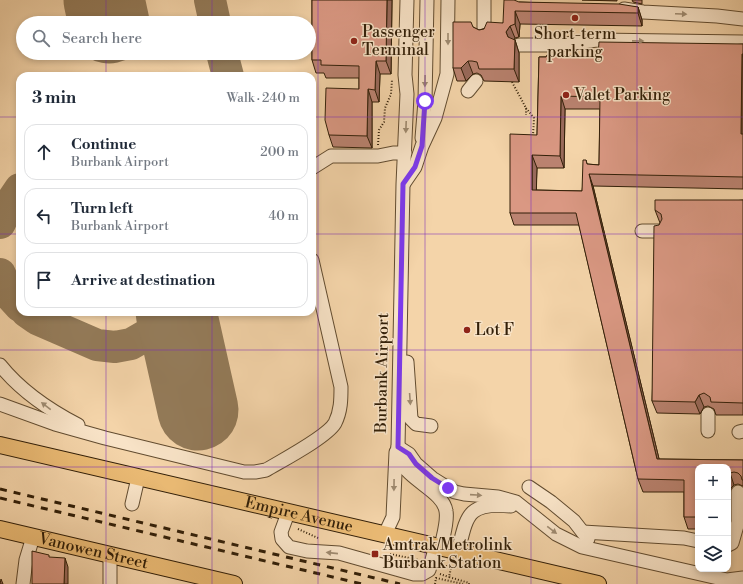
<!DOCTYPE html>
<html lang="en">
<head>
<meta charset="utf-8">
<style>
  :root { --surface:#fff; --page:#f6f6f7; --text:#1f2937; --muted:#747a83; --line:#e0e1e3 }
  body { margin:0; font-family:"Libre Bodoni",serif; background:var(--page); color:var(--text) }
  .controls { position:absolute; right:12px; bottom:12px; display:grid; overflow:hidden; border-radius:8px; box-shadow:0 2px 6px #0003 }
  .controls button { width:36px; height:36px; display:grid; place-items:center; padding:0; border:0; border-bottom:1px solid var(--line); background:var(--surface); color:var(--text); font:20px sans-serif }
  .stop { position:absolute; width:12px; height:12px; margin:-9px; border:3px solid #7c3aed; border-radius:50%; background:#fff }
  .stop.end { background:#7c3aed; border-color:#fff; box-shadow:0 1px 4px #0008 }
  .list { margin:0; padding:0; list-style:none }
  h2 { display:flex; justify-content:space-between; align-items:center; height:52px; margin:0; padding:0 16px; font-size:17px }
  h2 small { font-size:13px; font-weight:400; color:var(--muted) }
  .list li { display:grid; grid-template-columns:26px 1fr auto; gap:12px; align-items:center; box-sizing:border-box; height:56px; margin:0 8px 8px; padding:0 8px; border:1px solid var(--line); border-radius:12px }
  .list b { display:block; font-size:15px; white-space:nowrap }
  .list p { margin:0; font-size:13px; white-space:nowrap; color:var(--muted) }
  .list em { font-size:13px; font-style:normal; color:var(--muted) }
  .icon { flex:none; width:22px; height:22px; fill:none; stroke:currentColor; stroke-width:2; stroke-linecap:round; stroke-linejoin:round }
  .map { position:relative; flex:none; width:743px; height:584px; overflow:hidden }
  .search { position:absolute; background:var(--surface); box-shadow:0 2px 6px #0003; left:16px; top:16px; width:300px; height:44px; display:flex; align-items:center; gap:10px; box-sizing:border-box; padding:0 14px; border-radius:22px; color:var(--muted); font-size:15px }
  .panel { position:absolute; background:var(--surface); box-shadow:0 2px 6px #0003; left:16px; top:72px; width:300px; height:244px; border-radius:12px }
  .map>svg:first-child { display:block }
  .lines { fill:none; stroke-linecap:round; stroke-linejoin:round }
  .taxiway { stroke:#937a58; stroke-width:32 }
  .runway { stroke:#937a58; stroke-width:81 }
  .minor-casing { stroke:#624c30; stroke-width:15 }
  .major-casing { stroke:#321f08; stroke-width:18 }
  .path { stroke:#321f08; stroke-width:2; stroke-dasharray:1 2; stroke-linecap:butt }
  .minor { stroke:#f8e3c7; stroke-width:13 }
  .major { stroke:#eaba74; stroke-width:16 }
  .rail { stroke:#321f08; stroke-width:3; stroke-dasharray:7 7; stroke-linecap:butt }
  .wall { fill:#bb8371; stroke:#321f08; fill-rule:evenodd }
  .shaded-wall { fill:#996a5c; stroke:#321f08 }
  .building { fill:#da9883; stroke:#321f08; fill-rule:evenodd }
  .oneway { fill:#9f8b71 }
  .route { stroke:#7c3aed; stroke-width:5 }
  .grid { fill:none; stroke:#7b2cbf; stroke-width:1; stroke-opacity:0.55 }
  .poi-dot { fill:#8f2418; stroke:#f8e3c7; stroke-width:1.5 }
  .labels { text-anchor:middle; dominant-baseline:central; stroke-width:3; stroke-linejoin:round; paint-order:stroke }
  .poi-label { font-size:16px; fill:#321f08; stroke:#f8e3c7; text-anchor:start }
  .street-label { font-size:16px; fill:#321f08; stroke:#f8e3c7 }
</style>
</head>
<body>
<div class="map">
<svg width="743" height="584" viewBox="0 0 743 584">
  <rect width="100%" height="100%" fill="#f4d4a9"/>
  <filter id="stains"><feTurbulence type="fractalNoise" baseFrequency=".005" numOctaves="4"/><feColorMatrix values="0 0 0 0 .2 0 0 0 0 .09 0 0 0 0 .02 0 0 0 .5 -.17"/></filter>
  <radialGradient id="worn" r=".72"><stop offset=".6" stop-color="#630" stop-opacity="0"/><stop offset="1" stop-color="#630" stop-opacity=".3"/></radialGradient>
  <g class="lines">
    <g class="taxiway">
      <path d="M210,0L215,23"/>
      <path d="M222,53L228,76"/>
      <path d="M0,223L7,208L20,189"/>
      <path d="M0,274L9,294L20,306"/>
      <path d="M27,312L37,319L97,345L115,347L131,344L150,333L163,316L164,312"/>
    </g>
    <g class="runway">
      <path d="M104,0L109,23"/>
      <path d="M176,312L198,410"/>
    </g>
    <g class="minor-casing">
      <g id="minor">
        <path d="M407,0L405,75L407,94L403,184L398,447C398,451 398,455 399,459C409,481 443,491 446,511C448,522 443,536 441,547"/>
        <path d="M624,9L643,12L717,16L743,19"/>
        <path d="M484,35V0"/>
        <path d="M519,45H558L597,40L743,42"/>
        <path d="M468,91L476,81"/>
        <path d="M422,138L425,101L427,0"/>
        <path d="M312,168L331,156H378L393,153H405"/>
        <path d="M404,183L415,167L422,146L435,118L447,74L448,0"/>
        <path d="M642,231H659"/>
        <path d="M407,362L411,419L416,424L431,426"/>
        <path d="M0,365C20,390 49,410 78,425"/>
        <path d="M0,404L55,424L105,438L244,472H255L266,470C281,461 327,437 335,423C341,411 341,399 341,387L312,260"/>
        <path d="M708,414V431"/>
        <path d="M739,432L743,431"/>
        <path d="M398,447L409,454L416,464L432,478L448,488L455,492L464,494L498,497L516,502L556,534L582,547L727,580L743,578"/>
        <path d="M529,487L551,502L574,521L588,539"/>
        <path d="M132,504L138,478"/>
        <path d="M288,513L281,532L282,539L289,547L307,551L339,553L414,574H422L429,570L436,546"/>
        <path d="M583,532L684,538L698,541"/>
        <path d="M385,534L393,517L396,452"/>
        <path d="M728,545L732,543L738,522V492"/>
        <path d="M458,552C467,515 467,502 511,506"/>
        <path d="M23,584L26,560L33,537"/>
        <path d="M110,584V556"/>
      </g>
    </g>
    <g class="major-casing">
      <g id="major">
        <path id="s1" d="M0,445L598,584"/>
        <path id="s2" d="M0,529L234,584"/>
      </g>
    </g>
    <g class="path">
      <path d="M512,82L526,108V115"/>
      <path d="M526,108L534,118L533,136"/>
      <path d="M378,145L379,130L384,122L385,108L391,94L392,80"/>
      <path d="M298,529L318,538"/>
      <path d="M390,554L419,560"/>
      <path d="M443,565L451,568L449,577L469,583V584"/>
      <path d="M440,574L449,577"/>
      <path d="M435,584L436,578L463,584"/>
    </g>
    <use href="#minor" class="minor"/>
    <use href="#major" class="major"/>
    <g class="rail">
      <path d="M0,489L400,584"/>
      <path d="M0,498L362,584"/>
    </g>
  </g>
  <g class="wall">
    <path d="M312,0H392L391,74H380L379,102H372V148L333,147L329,135L359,89V78H326L324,73H316L312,60Z"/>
    <path d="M582,0H617V1Z"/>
    <path d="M632,0H642V4L633,2Z"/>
    <path d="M519,2L638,7L642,20V26L520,24L519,37L515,38L514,40H515L519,53V82L484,81L481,75L477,73L473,74L466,81H457L453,68L473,27L479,30L503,23Z"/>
    <path d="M743,44V189L593,186L659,459L743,460V486L738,484L734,485L731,488L730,492H728V467H698V529H688L684,517V492H643L638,479L579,225H514L510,213L537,135L539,57L598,56ZM565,109H600L599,165L587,164L586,160L582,191L536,190L537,168H564Z"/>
    <path d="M743,200V415H716L714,409L708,406L704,407L700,414L657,413L652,401L659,225L660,223L655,210Z"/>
  </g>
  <g class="shaded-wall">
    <path d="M387,0H392L391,74L386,61Z"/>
    <path d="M638,7L642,20V26L638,13Z"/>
    <path d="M515,11L520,24L519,37L515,24Z"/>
    <path d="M510,26L515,38L511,45L506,32Z"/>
    <path d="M515,40L519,53V82L514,69Z"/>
    <path d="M742,54L743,58V141L741,134Z"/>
    <path d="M376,61L380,74L379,102L375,90Z"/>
    <path d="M468,61L473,74L466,81L461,68Z"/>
    <path d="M368,89L372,102V148L367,136Z"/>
    <path d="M561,96L565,109L564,168L560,156Z"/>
    <path d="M532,155L537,168L536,203L532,190Z"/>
    <path d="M589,174L593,186L662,471L657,459Z"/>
    <path d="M699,395L704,407L700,414L695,402Z"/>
    <path d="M730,473L734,485L731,488L730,492L728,487V475Z"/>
    <path d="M65,558L68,567V584H64Z"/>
    <path d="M1,579L3,584H0Z"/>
  </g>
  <g class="building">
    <path d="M312,0H387L386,61H376L375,90L368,89L367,136L329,135L325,120L326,88L359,89V66L321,65V60H312Z"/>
    <path d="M504,0H514L519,2L619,4L638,7V13L515,11V24L510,26L506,32L508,37L515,40L514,69H479L477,62L472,61H468L461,68H453V22H471L473,27L479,30L484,29L487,22L503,23Z"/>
    <path d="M599,42L743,44V54H742L741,134H743V177L589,174L657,459L743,460V480H742L741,476L738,473L734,472L730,473L728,475V467H698V517H684V480L638,479L576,213H510V134L537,135L539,57H546L547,55L598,56ZM561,96L600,97L599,165L587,164L586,160H583L582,191L532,190V155L560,156Z"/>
    <path d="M655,200H743V403L711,402L710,397L704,393L699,395L695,402L652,401L654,226L659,225L662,219L661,214L655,210Z"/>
    <path d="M32,551L49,555V557L65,558L64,584H32Z"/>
  </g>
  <defs><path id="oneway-solid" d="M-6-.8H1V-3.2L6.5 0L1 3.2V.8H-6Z"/></defs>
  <g class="oneway">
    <use href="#oneway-solid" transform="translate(681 14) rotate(3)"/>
    <use href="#oneway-solid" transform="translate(448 39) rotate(90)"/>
    <use href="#oneway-solid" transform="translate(638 41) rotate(1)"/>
    <use href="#oneway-solid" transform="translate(425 81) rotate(91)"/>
    <use href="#oneway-solid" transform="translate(406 127) rotate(92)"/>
    <use href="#oneway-solid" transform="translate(410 399) rotate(86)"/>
    <use href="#oneway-solid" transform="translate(46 406) rotate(-142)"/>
    <use href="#oneway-solid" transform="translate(394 485) rotate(91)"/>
    <use href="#oneway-solid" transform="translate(476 495) rotate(4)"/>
    <use href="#oneway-solid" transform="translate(552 530) rotate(37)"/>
    <use href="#oneway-solid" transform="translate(332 553) rotate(-174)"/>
  </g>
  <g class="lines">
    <path class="route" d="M425,101L422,146L415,167L403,184L398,447L409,454L416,464L432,478L448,488"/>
  </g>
  <path class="grid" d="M106,0V23M212,0V23M318,0V584M425,0V584M531,0V584M637,0V584M106,53V76M212,53V76M0,117H20M312,117H743M0,234H20M312,234H743M106,312V584M212,312V584M0,350H743M0,467H698M728,467H743"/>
  <g class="poi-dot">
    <circle cx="575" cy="18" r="4"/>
    <circle cx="354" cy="41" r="4"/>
    <circle cx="566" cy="95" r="4"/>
    <circle cx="467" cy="330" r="4"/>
    <rect x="371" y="550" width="8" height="8" rx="2"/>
  </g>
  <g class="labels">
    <g class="poi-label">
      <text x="362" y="32">Passenger<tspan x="362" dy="18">Terminal</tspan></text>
      <text x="575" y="34" text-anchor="middle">Short-term<tspan x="575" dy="18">parking</tspan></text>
      <text x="574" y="95">Valet Parking</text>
      <text x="475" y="330">Lot F</text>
      <text x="383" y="545">Amtrak/Metrolink<tspan x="383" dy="18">Burbank Station</tspan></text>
    </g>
    <g class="street-label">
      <text transform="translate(382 373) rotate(-89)">Burbank Airport</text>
      <text stroke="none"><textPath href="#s1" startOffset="307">Empire Avenue</textPath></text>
      <text stroke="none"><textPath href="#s2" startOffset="96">Vanowen Street</textPath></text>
    </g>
  </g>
  <rect width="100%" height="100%" filter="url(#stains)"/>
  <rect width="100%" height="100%" fill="url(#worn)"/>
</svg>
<div class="controls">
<button>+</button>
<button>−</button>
<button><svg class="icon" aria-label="layers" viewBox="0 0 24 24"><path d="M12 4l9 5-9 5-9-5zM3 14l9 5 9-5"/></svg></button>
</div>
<div class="stop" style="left:425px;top:101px"></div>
<div class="stop end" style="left:448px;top:488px"></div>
<div class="search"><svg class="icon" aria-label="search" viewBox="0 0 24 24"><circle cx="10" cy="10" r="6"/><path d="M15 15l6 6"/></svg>Search here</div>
<section class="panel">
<h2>3 min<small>Walk · 240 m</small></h2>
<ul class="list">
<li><svg class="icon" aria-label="ahead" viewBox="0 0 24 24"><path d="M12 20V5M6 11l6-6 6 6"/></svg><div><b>Continue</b><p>Burbank Airport</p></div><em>200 m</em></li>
<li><svg class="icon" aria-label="left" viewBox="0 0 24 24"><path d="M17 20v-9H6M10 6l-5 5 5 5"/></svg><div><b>Turn left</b><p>Burbank Airport</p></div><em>40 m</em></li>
<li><svg class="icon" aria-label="arrive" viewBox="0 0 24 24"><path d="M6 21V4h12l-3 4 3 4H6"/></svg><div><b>Arrive at destination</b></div></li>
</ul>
</section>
</div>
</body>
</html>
